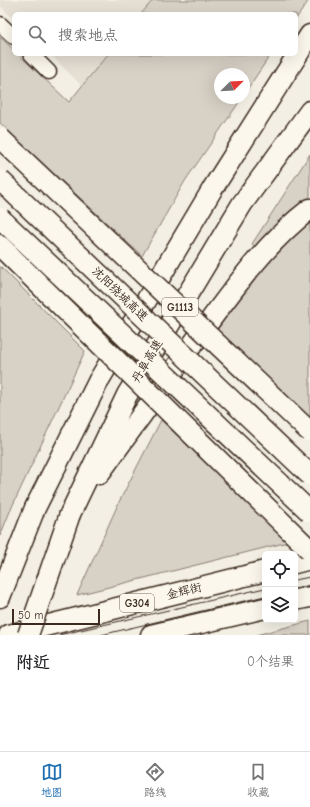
<!DOCTYPE html>
<html lang="zh">
<head>
<meta charset="utf-8">
<style>
  :root { --surface:#fff; --page:#f2f2f2; --text:#202124; --muted:#757577; --line:#e0e0e0; --accent:#1f6fb2 }
  body { margin:0; font-family:"Comic Neue","LXGW WenKai TC",sans-serif; background:var(--page); color:var(--text) }
  .controls { position:absolute; right:12px; bottom:12px; display:grid; overflow:hidden; border-radius:6px; box-shadow:0 4px 16px #0002 }
  .controls button { width:36px; height:36px; display:grid; place-items:center; padding:0; border:0; border-bottom:1px solid var(--line); background:var(--surface); color:var(--text); font:20px sans-serif }
  .compass { position:absolute; left:214px; top:68px; width:36px; height:36px; border-radius:50%; background:var(--surface); box-shadow:0 4px 16px #0002; rotate:66deg }
  .scale { position:absolute; left:12px; bottom:10px; width:88px; box-sizing:border-box; padding-left:4px; border:2px solid #3b2a1e; border-top:0; font-size:11px; line-height:14px; white-space:nowrap; color:#3b2a1e; -webkit-text-stroke:3px #fbf7ec; paint-order:stroke }
  .list { margin:0; padding:0; list-style:none }
  h2 { display:flex; justify-content:space-between; align-items:center; height:52px; margin:0; padding:0 16px; font-size:17px }
  h2 small { font-size:13px; font-weight:400; color:var(--muted) }
  .icon { flex:none; width:22px; height:22px; fill:none; stroke:currentColor; stroke-width:2; stroke-linecap:round; stroke-linejoin:round }
  .map { position:relative; flex:none; width:310px; height:635px; overflow:hidden }
  .search { position:absolute; background:var(--surface); box-shadow:0 4px 16px #0002; left:12px; right:12px; top:12px; height:44px; display:flex; align-items:center; gap:10px; box-sizing:border-box; padding:0 14px; border-radius:6px; color:var(--muted); font-size:15px }
  .sheet { height:116px; background:var(--surface) }
  nav { display:flex; justify-content:space-around; align-items:center; box-sizing:border-box; height:56px; border-top:1px solid var(--line); background:var(--surface); font-size:11px; color:var(--muted) }
  nav a { display:grid; justify-items:center; gap:2px }
  nav .on { color:var(--accent) }
  .map>svg:first-child { display:block }
  .built { fill:#e5dfd4 }
  .green { fill:#d8d1c6; stroke:#8a7e72 }
  .lines { fill:none; stroke-linecap:round; stroke-linejoin:round }
  .minor-casing { stroke:#3b2a1e; stroke-width:17 }
  .highway-casing { stroke:#3b2a1e; stroke-width:23 }
  .minor { stroke:#fbf7ec; stroke-width:14 }
  .highway { stroke:#fbf7ec; stroke-width:20 }
  .tram { stroke:#3b2a1e; stroke-width:1 }
  .highway-bridge-casing { stroke:#3b2a1e; stroke-width:23; stroke-linecap:butt }
  .highway-bridge { stroke:#fbf7ec; stroke-width:20 }
  .labels { text-anchor:middle; dominant-baseline:central; stroke-width:4; stroke-linejoin:round; paint-order:stroke }
  .shield { fill:#fbf7ec; stroke:#75685c; stroke-width:1 }
  .shield-label { font-size:11px; font-weight:bold; fill:#3b2a1e }
  .street-label { font-size:12px; fill:#3b2a1e; stroke:#fbf7ec }
</style>
</head>
<body>
<div class="map">
<svg width="310" height="635" viewBox="0 0 310 635">
  <rect width="100%" height="100%" fill="#f3efe4"/>
  <filter id="ink" filterUnits="userSpaceOnUse"><feTurbulence type="fractalNoise" baseFrequency=".025" numOctaves="2"/><feDisplacementMap in="SourceGraphic" scale="8" xChannelSelector="R" yChannelSelector="G"/><feConvolveMatrix kernelMatrix="1 2 1 2 8 2 1 2 1" color-interpolation-filters="sRGB"/></filter>
  <g filter="url(#ink)">
    <g class="built">
      <path d="M0,0H153L141,14H14V19L0,6Z"/>
      <path d="M50,54H108L82,86Z"/>
    </g>
    <g class="green">
      <path d="M153,0H309L296,19V14H141Z"/>
      <path d="M0,37L14,50V54H18L69,102L108,54H271L244,94V74H220V98H242L185,181L142,256L0,123Z"/>
      <path d="M310,154V197L302,202L255,246L252,244Z"/>
      <path d="M310,217V420L215,328L249,283L282,244Z"/>
      <path d="M0,266L85,351L11,509L0,536Z"/>
      <path d="M161,420L288,542L77,595L119,502Z"/>
      <path d="M310,621V635H256Z"/>
    </g>
    <g class="lines">
      <g class="minor-casing">
        <g id="minor">
          <path d="M0,24L14,37"/>
          <path d="M31,54L49,72"/>
        </g>
      </g>
      <g class="highway-casing">
        <g id="highway">
          <path d="M99,474C131,429 163,385 195,341C230,294 263,245 310,209"/>
          <path d="M70,514L127,395L242,204L310,111"/>
          <path d="M295,563L310,559"/>
          <path d="M0,597L35,508L99,380L213,188L310,35"/>
          <path d="M295,600L310,597"/>
          <path d="M9,635L265,571"/>
          <path d="M151,635L265,608"/>
        </g>
      </g>
      <use href="#minor" class="minor"/>
      <use href="#highway" class="highway"/>
      <g class="tram">
        <path d="M295,580L310,577"/>
        <path d="M295,589L310,585"/>
        <path d="M59,635L265,588"/>
        <path d="M101,635L265,596"/>
      </g>
      <g class="highway-bridge-casing">
        <g id="highway-bridge">
          <path d="M0,138L310,432"/>
          <path d="M0,180L310,475"/>
          <path d="M0,218L310,512"/>
          <path d="M0,246L310,550"/>
          <path d="M28,635L70,514"/>
        </g>
      </g>
      <use href="#highway-bridge" class="highway-bridge"/>
    </g>
  </g>
  <g class="labels">
    <g class="shield">
      <rect x="162" y="298" width="36" height="18" rx="3"/>
      <rect x="120" y="594" width="34" height="18" rx="3"/>
    </g>
    <g class="shield-label">
      <text x="180" y="307">G1113</text>
      <text x="137" y="603">G304</text>
    </g>
    <g class="street-label">
      <text transform="translate(120 294) rotate(44)">沈阳绕城高速</text>
      <text transform="translate(147 361) rotate(-59)">丹阜高速</text>
      <text transform="translate(184 591) rotate(-14)">金辉街</text>
    </g>
  </g>
</svg>
<div class="controls">
<button><svg class="icon" aria-label="locate" viewBox="0 0 24 24"><circle cx="12" cy="12" r="6"/><path d="M12 2v4M12 18v4M2 12h4M18 12h4"/></svg></button>
<button><svg class="icon" aria-label="layers" viewBox="0 0 24 24"><path d="M12 4l9 5-9 5-9-5zM3 14l9 5 9-5"/></svg></button>
</div>
<svg class="compass" viewBox="-18 -18 36 36"><path d="M0-13l5 13h-10z" fill="#e53935"/><path d="M0 13l5-13h-10z" fill="#757577"/></svg>
<div class="scale">50 m</div>
<div class="search"><svg class="icon" aria-label="search" viewBox="0 0 24 24"><circle cx="10" cy="10" r="6"/><path d="M15 15l6 6"/></svg>搜索地点</div>
</div>
<section class="sheet">
<h2>附近<small>0个结果</small></h2>
<ul class="list">
</ul>
</section>
<nav>
<a class="on"><svg class="icon" aria-label="map" viewBox="0 0 24 24"><path d="M3 6l6-2 6 2 6-2v14l-6 2-6-2-6 2zM9 4v14M15 6v14"/></svg>地图</a>
<a><svg class="icon" aria-label="directions" viewBox="0 0 24 24"><path d="M12 3l9 9-9 9-9-9zM9 14v-3h6M13 9l2 2-2 2"/></svg>路线</a>
<a><svg class="icon" aria-label="saved" viewBox="0 0 24 24"><path d="M7 4h10v16l-5-4-5 4z"/></svg>收藏</a>
</nav>
</body>
</html>
